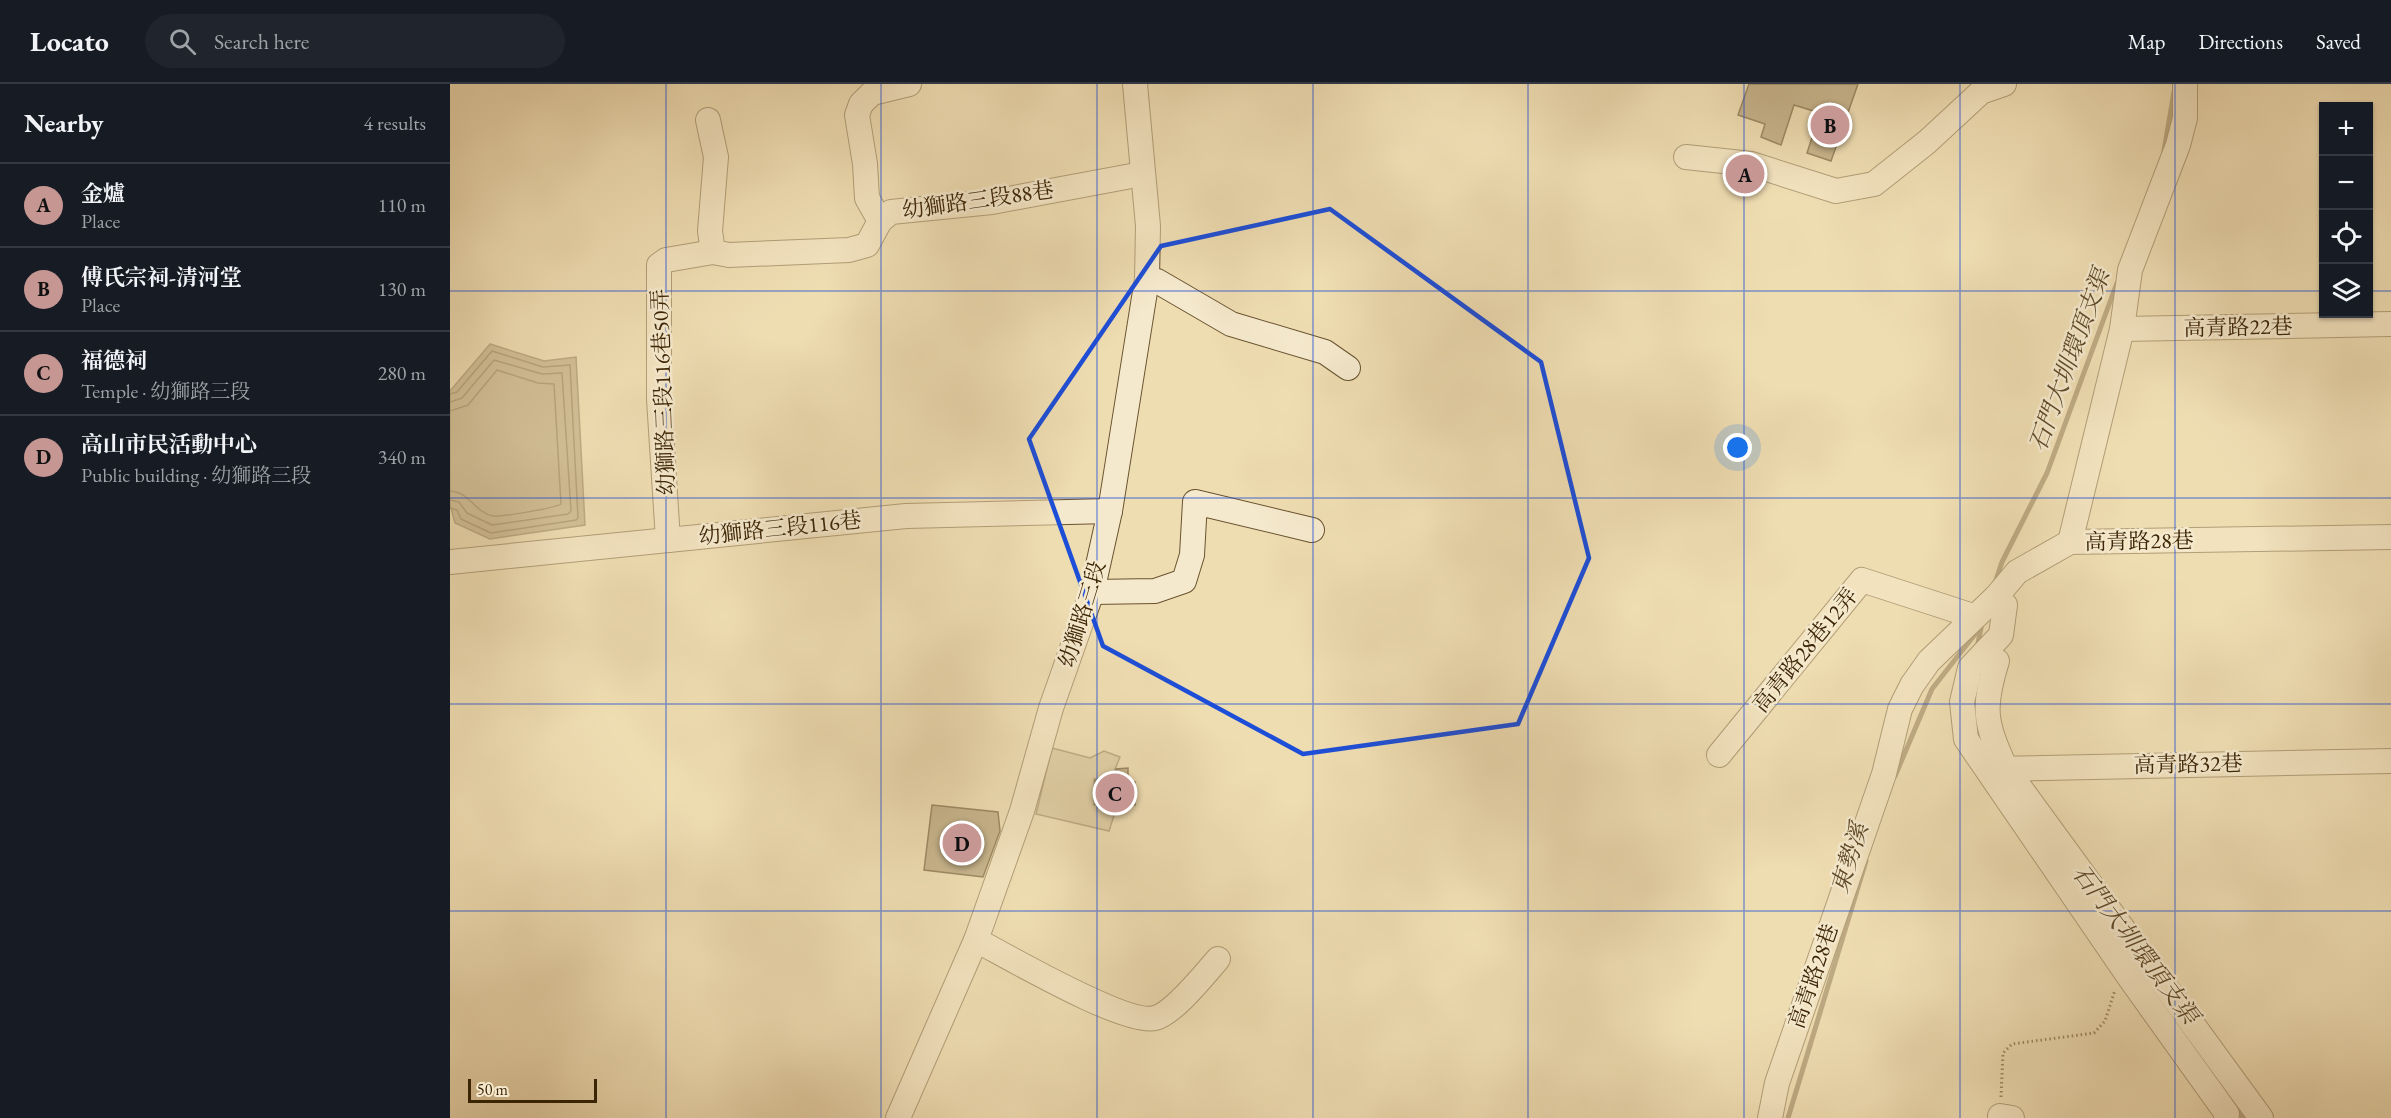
<!DOCTYPE html>
<html lang="en">
<head>
<meta charset="utf-8">
<style>
  :root { --surface:#171b24; --page:#20242c; --text:#f1f3f6; --muted:#9ea1a6; --line:#363941; --accent:#c59692 }
  body { margin:0; font-family:"EB Garamond","Noto Serif TC",serif; background:var(--page); color:var(--text) }
  .controls { position:absolute; right:18px; top:18px; display:grid; overflow:hidden; border-radius:0px; box-shadow:0 2px 4px #0004 }
  .controls button { width:54px; height:54px; display:grid; place-items:center; padding:0; border:0; border-bottom:2px solid var(--line); background:var(--surface); color:var(--text); font:30px sans-serif }
  .scale { position:absolute; left:18px; bottom:15px; width:129px; box-sizing:border-box; padding-left:6px; border:3px solid #3c2505; border-top:0; font-size:16px; line-height:21px; white-space:nowrap; color:#3c2505; -webkit-text-stroke:4px #f5e9cd; paint-order:stroke }
  .you { position:absolute; left:1288px; top:364px; width:21px; height:21px; margin:-15px; border:4px solid #fff; border-radius:50%; background:#1a73e8; box-shadow:0 0 0 9px #1a73e833 }
  .badge { display:grid; place-items:center; width:39px; height:39px; border-radius:50%; background:var(--accent); color:#111; font-size:20px; font-weight:700 }
  .pin { position:absolute; translate:-50% -50%; border:3px solid #fff; box-shadow:0 2px 6px #0006 }
  .list { margin:0; padding:0; list-style:none }
  h2 { display:flex; justify-content:space-between; align-items:center; height:78px; margin:0; padding:0 24px; font-size:26px }
  h2 small { font-size:20px; font-weight:400; color:var(--muted) }
  .list li { display:grid; grid-template-columns:39px 1fr auto; gap:18px; align-items:center; box-sizing:border-box; height:84px; padding:0 24px; border-top:2px solid var(--line) }
  .list b { display:block; font-size:22px; white-space:nowrap }
  .list p { margin:0; font-size:20px; white-space:nowrap; color:var(--muted) }
  .list em { font-size:20px; font-style:normal; color:var(--muted) }
  .icon { flex:none; width:33px; height:33px; fill:none; stroke:currentColor; stroke-width:2; stroke-linecap:round; stroke-linejoin:round }
  .map { position:relative; flex:none; width:1941px; height:1034px; overflow:hidden }
  header { display:flex; align-items:center; gap:36px; box-sizing:border-box; height:84px; padding:0 30px; background:var(--surface); border-bottom:2px solid var(--line) }
  header strong { font-size:28px }
  nav { display:flex; gap:33px; margin-inline-start:auto; font-size:21px }
  .search { width:420px; height:54px; background:var(--page); display:flex; align-items:center; gap:15px; box-sizing:border-box; padding:0 21px; border-radius:33px; color:var(--muted); font-size:22px }
  main { display:flex }
  aside { flex:1; background:var(--surface) }
  .map>svg:first-child { display:block }
  .green { fill:#d1be95; stroke:#86724d; stroke-width:1.5 }
  .water { fill:#b29e77; stroke:#836e49; stroke-width:1.5 }
  .lines { fill:none; stroke-linecap:round; stroke-linejoin:round }
  .shore { stroke:#77623e; stroke-width:1.5 }
  .stream { stroke:#836e49; stroke-width:5 }
  .building { fill:#99855f; stroke:#3c2505; stroke-width:1.5 }
  .minor-casing { stroke:#695330; stroke-width:26 }
  .path { stroke:#3c2505; stroke-width:3; stroke-dasharray:1.5 3; stroke-linecap:butt }
  .minor { stroke:#f5e9cd; stroke-width:24 }
  .marked { fill:none; stroke:#1d4ed8; stroke-width:4.5; stroke-linejoin:round }
  .grid { fill:none; stroke:#1d4ed8; stroke-width:1.5; stroke-opacity:0.55 }
  .labels { text-anchor:middle; dominant-baseline:central; stroke-width:5; stroke-linejoin:round; paint-order:stroke }
  .street-label { font-size:22px; fill:#3c2505; stroke:#f5e9cd }
  .water-label { font-size:24px; font-style:italic; fill:#5f4927; stroke:#f5e9cd }
</style>
</head>
<body>
<header>
<strong>Locato</strong>
<div class="search"><svg class="icon" aria-label="search" viewBox="0 0 24 24"><circle cx="10" cy="10" r="6"/><path d="M15 15l6 6"/></svg>Search here</div>
<nav><a>Map</a><a>Directions</a><a>Saved</a></nav>
</header>
<main>
<aside>
<h2>Nearby<small>4 results</small></h2>
<ul class="list">
<li><span class="badge">A</span><div><b>金爐</b><p>Place</p></div><em>110 m</em></li>
<li><span class="badge">B</span><div><b>傅氏宗祠-清河堂</b><p>Place</p></div><em>130 m</em></li>
<li><span class="badge">C</span><div><b>福德祠</b><p>Temple · 幼獅路三段</p></div><em>280 m</em></li>
<li><span class="badge">D</span><div><b>高山市民活動中心</b><p>Public building · 幼獅路三段</p></div><em>340 m</em></li>
</ul>
</aside>
<div class="map">
<svg width="1941" height="1034" viewBox="0 0 1941 1034">
  <rect width="100%" height="100%" fill="#efddb2"/>
  <filter id="stains"><feTurbulence type="fractalNoise" baseFrequency=".00333" numOctaves="4"/><feColorMatrix values="0 0 0 0 .2 0 0 0 0 .09 0 0 0 0 .02 0 0 0 .5 -.17"/></filter>
  <radialGradient id="worn" r=".72"><stop offset=".6" stop-color="#630" stop-opacity="0"/><stop offset="1" stop-color="#630" stop-opacity=".3"/></radialGradient>
  <path class="green" d="M602,664L640,674L654,667L670,673L661,695H644V721L667,722L659,747L586,730Z"/>
  <path class="water" d="M40,260L94,277L126,273L135,441L40,455L5,439L0,421V307Z"/>
  <g class="lines">
    <g class="shore">
      <path d="M0,310L7,308L42,267L93,283L120,281L128,434L126,436L41,449L11,435L7,426L0,424"/>
      <path d="M0,318L12,314L44,276L92,290L112,289L121,427L118,430L42,441L17,429L9,418L0,416"/>
      <path d="M0,327L18,321L47,286L88,299L104,300L111,420C105,424 52,433 43,432C24,428 20,408 0,407"/>
    </g>
    <g class="stream">
      <path d="M1714,67L1724,8"/>
      <path d="M1545,499L1552,478L1597,389L1667,199"/>
      <path d="M1528,559L1532,539"/>
      <path d="M1445,692L1482,605L1529,545"/>
      <path d="M1786,1024L1793,1034"/>
      <path d="M1338,1034L1416,777"/>
    </g>
  </g>
  <g class="building">
    <path d="M1299,0H1408L1381,77L1357,69L1370,29L1344,21L1331,61L1311,53L1315,40L1288,31Z"/>
    <path d="M678,684V698H685V721L645,720V696L665,697L666,685Z"/>
    <path d="M482,721L548,728L550,747L533,793L474,786Z"/>
  </g>
  <g class="lines">
    <g class="minor-casing">
      <g id="minor">
        <path d="M1735,0V34L1728,61L1680,186L1672,245L1620,458L1941,453"/>
        <path d="M258,36L266,73L260,147L263,168L279,171L399,166L417,161L430,137L441,128L542,118L692,90"/>
        <path d="M1236,73L1301,80L1386,107L1424,100L1477,58L1531,8L1554,0"/>
        <path d="M430,137L417,114L415,80L407,31L411,20L422,9L459,0"/>
        <path d="M697,195L707,197L781,240L875,268L898,284"/>
        <path d="M1672,245L1941,240"/>
        <path d="M218,456L209,315V181L216,176L263,168"/>
        <path d="M0,478L456,432L660,427"/>
        <path d="M642,508L705,507L734,497L742,471L745,418L862,446"/>
        <path d="M1546,513L1555,521L1551,551L1520,584L1512,618L1516,655L1679,893L1777,1030L1776,1034"/>
        <path d="M1547,577C1532,625 1535,638 1555,683L1811,1034"/>
        <path d="M1269,671L1412,496L1523,532"/>
        <path d="M1545,685L1941,677"/>
        <path d="M526,856C557,872 676,942 705,934C723,930 755,890 768,875"/>
        <path d="M1550,1032L1562,1034"/>
        <path d="M448,1034L526,856L572,727L601,624L642,508L660,427L697,195L698,142L685,0"/>
        <path d="M1320,1034L1327,999L1434,690L1450,625L1462,601L1479,577L1546,513L1567,488L1620,458"/>
      </g>
    </g>
    <path class="path" d="M1551,1013L1553,969L1562,960L1644,949L1655,937L1665,906"/>
    <use href="#minor" class="minor"/>
  </g>
  <path d="M0 0H1941V1034H0ZM880,125L1091,278L1139,474L1068,640L853,670L653,562L579,355L711,162Z" fill="#efddb2" fill-opacity=".55" fill-rule="evenodd"/>
  <path class="marked" d="M880,125L1091,278L1139,474L1068,640L853,670L653,562L579,355L711,162Z"/>
  <path class="grid" d="M216,0V1034M431,0V1034M647,0V1034M863,0V1034M1078,0V1034M1294,0V1034M1510,0V1034M1725,0V1034M0,207H1874M1918,207H1941M0,414H1941M0,620H1941M0,827H1941"/>
  <g class="labels">
    <g class="street-label">
      <text transform="translate(528 116) rotate(-8)">幼獅路三段88巷</text>
      <text transform="translate(1788 243) rotate(-1)">高青路22巷</text>
      <text transform="translate(213 308) rotate(-92)">幼獅路三段116巷50弄</text>
      <text transform="translate(330 444) rotate(-6)">幼獅路三段116巷</text>
      <text transform="translate(1689 457) rotate(-1)">高青路28巷</text>
      <text transform="translate(632 530) rotate(-73)">幼獅路三段</text>
      <text transform="translate(1355 566) rotate(-51)">高青路28巷12弄</text>
      <text transform="translate(1738 680) rotate(-1)">高青路32巷</text>
      <text transform="translate(1363 892) rotate(-71)">高青路28巷</text>
    </g>
    <g class="water-label">
      <text transform="translate(1619 276) rotate(-70)">石門大圳環頂支渠</text>
      <text transform="translate(1399 774) rotate(-73)">東勢溪</text>
      <text transform="translate(1686 860) rotate(53)">石門大圳環頂支渠</text>
    </g>
  </g>
  <rect width="100%" height="100%" filter="url(#stains)"/>
  <rect width="100%" height="100%" fill="url(#worn)"/>
</svg>
<div class="controls">
<button>+</button>
<button>−</button>
<button><svg class="icon" aria-label="locate" viewBox="0 0 24 24"><circle cx="12" cy="12" r="6"/><path d="M12 2v4M12 18v4M2 12h4M18 12h4"/></svg></button>
<button><svg class="icon" aria-label="layers" viewBox="0 0 24 24"><path d="M12 4l9 5-9 5-9-5zM3 14l9 5 9-5"/></svg></button>
</div>
<div class="scale">50 m</div>
<div class="you"></div>
<div class="pin badge" style="left:1295px;top:90px">A</div>
<div class="pin badge" style="left:1380px;top:41px">B</div>
<div class="pin badge" style="left:665px;top:709px">C</div>
<div class="pin badge" style="left:512px;top:759px">D</div>
</div>
</main>
</body>
</html>
